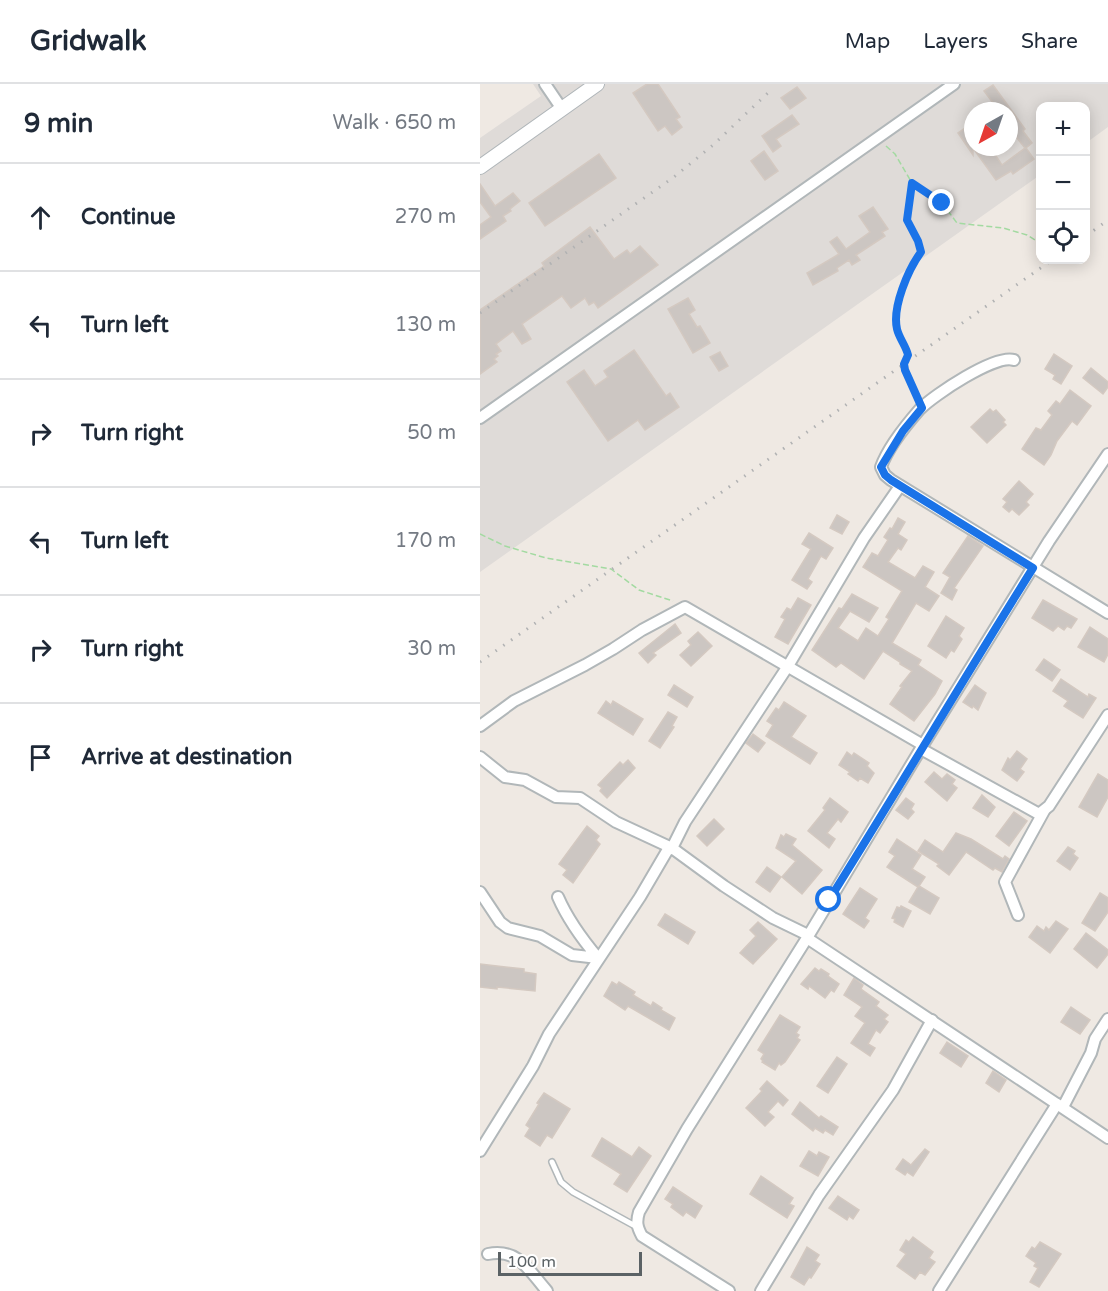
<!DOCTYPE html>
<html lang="en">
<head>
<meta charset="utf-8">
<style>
  :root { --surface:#fff; --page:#f2f2f3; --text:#1f2937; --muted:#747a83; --line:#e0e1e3 }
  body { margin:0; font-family:"Varela Round",sans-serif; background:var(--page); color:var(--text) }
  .controls { position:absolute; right:18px; top:18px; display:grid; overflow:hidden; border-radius:12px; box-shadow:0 3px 15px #0003 }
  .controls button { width:54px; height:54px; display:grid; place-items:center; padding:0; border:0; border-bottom:2px solid var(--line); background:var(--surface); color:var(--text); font:30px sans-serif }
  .compass { position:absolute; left:484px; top:18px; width:54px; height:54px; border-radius:50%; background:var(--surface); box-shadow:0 3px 15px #0003; rotate:220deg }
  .scale { position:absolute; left:18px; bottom:15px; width:144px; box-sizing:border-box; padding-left:6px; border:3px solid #5b6265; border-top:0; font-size:16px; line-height:21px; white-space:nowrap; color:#5b6265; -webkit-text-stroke:4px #fff; paint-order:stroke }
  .stop { position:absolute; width:18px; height:18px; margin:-14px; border:4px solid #1a73e8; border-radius:50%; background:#fff }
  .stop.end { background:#1a73e8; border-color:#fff; box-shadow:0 2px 6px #0008 }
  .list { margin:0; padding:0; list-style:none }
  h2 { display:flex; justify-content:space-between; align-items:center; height:78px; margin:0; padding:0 24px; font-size:26px }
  h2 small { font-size:20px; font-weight:400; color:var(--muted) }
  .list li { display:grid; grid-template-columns:39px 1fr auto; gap:18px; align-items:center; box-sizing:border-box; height:108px; padding:0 24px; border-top:2px solid var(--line) }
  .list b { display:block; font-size:22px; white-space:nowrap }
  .list em { font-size:20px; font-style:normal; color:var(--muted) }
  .icon { flex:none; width:33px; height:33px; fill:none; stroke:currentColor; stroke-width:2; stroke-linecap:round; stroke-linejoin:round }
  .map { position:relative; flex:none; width:628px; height:1207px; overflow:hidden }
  header { display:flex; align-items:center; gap:36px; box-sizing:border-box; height:84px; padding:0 30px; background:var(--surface); border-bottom:2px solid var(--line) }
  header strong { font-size:28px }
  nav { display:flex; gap:33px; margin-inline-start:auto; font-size:21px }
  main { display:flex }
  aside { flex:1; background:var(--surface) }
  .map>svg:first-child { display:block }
  .industrial { fill:#dfdbd8; fill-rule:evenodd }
  .building { fill:#ccc6c2; stroke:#d4c9c1; stroke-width:1.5 }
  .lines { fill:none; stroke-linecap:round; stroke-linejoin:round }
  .service-casing { stroke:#b1b7b9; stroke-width:8 }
  .minor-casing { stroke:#b1b7b9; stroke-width:14 }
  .secondary-casing { stroke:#b0b6b9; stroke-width:16 }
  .path { stroke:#a3daa1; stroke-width:1.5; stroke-dasharray:6 3; stroke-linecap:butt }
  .service { stroke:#fff; stroke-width:5 }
  .minor { stroke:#fff; stroke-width:10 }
  .secondary { stroke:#fff; stroke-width:14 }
  .rail { stroke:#b1b2b3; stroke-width:3; stroke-dasharray:1.5 8; stroke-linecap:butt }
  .route { stroke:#1a73e8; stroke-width:8 }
</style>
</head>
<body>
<header>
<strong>Gridwalk</strong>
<nav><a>Map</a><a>Layers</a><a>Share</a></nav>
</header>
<main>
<aside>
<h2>9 min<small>Walk · 650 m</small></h2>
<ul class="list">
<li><svg class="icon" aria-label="ahead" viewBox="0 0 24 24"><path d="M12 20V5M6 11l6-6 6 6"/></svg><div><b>Continue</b></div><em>270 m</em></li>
<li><svg class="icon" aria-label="left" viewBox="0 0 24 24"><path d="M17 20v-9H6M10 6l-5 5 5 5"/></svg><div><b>Turn left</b></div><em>130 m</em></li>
<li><svg class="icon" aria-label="right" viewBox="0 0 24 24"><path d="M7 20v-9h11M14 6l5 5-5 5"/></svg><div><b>Turn right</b></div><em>50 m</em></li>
<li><svg class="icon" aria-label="left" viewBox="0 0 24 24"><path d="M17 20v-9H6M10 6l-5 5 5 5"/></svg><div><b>Turn left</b></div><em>170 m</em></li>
<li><svg class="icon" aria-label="right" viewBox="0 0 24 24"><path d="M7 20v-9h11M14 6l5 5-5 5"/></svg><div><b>Turn right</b></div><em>30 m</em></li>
<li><svg class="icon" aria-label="arrive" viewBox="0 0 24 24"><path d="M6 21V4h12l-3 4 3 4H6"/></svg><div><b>Arrive at destination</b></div></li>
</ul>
</aside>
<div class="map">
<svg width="628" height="1207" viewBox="0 0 628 1207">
  <rect width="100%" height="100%" fill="#efe9e3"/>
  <path class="industrial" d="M53,0H628V43L606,59V22H560V91L0,488V54L61,12ZM493,27H529V63H493Z"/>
  <g class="building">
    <path d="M167,0H178L200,33L196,35L202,43L192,51L185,42L178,47L153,9Z"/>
    <path d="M513,1L545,45L543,47L552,59L546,64L554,75L533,90L531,87L516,96L493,64V71L478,49L488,42L493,50V63H510L522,81L545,64L529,44V27H519L504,7Z"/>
    <path d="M317,3L326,14L310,25L301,14Z"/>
    <path d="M312,31L319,40L296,55L301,62L293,68L282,52Z"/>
    <path d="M284,67L298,87L285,96L271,77Z"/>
    <path d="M119,70L136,94L65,142L49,119Z"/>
    <path d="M0,100L15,122L33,109L40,117L30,125L31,127L23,132L26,137L0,155V141L11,133L0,118Z"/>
    <path d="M393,123L408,145L402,148L405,152L376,171L380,176L372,181L369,176L357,184L358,187L333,201L327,189L359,170L350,158L357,153L366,165L390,148L379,132Z"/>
    <path d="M110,143L134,175L147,166L150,170L160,162L178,181L118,224L114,218L109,221L105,214L91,224L82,212L42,240L51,255L42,260L33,247L16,260L21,267L16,270L18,272L14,275L17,278L0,290V226L64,182L62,179Z"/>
    <path d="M208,214L215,226L209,230L217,243L220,242L230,259L213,269L188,225Z"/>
    <path d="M154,266L186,312L190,309L199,323L165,346L158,336L128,357L87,298L104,286L115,302L128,293L124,287Z"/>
    <path d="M240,268L248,282L239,287L230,273Z"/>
    <path d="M574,270L592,282L581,300L573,295L575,291L565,285Z"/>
    <path d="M611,284L628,298V303L623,310L603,294Z"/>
    <path d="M590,306L611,322L597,341L592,337L577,357L571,371L564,381L542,365L556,344L561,346L572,331L568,327L576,317L580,320Z"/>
    <path d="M510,325L513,328L516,326L525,336L523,338L526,341L507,359L491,343Z"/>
    <path d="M539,397L553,410L546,418L549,421L539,431L532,425L529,428L523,423L527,418L523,415Z"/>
    <path d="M357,431L369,438L362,450L350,444Z"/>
    <path d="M418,434L425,438L418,450L427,456L421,466L418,464L408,478L435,494L443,482L454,488L445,503L459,512L449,527L436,519L412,559L441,576L438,581L462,597L455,610L434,637L410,620L422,603L420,602L432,587L420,580V578L403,567L384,595L361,579L356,583L332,566L359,524L362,525L372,510L398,524L389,538L370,527L358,544L378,557L386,544L398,552L409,535L406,533L422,507L383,483L392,469L398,472L408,456L404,453L410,444L412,445Z"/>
    <path d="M329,449L353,464L346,475L341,472L328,495L332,498L327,505L312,496L331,465L322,460Z"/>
    <path d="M488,452L503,462L474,504L477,506L472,516L461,509L470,493L463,489Z"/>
    <path d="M318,514L331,521L308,560L295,553L305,535L301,533L307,524L311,526Z"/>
    <path d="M563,516L597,535L591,544L587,542L584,546L578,542L573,547L552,534Z"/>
    <path d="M466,532L484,544L479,552L482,555L474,568L471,566L466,574L448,562Z"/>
    <path d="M195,540L201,549L173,569L176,571L168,579L159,569Z"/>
    <path d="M610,543L628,555V570L624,578L598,563Z"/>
    <path d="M218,548L232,562L211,582L200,571L211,561L208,557Z"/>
    <path d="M564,575L580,586L572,597L556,586Z"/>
    <path d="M581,595L608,613L609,610L616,614L603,634L584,622L588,617L573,607Z"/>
    <path d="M194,601L213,613L207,623L188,611Z"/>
    <path d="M495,601L506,609L498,626L493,622L492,624L483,618Z"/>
    <path d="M126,617L131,621L133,617L163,635L153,651L118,629Z"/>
    <path d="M304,618L326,632L311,653L337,669L330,680L286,652L293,641L287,637L296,624L299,626Z"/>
    <path d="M188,628L197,633L192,642L194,643L180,664L169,657Z"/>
    <path d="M273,650L285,659L278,668L266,659Z"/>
    <path d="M537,667L547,675L540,685L544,688L537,697L522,686L528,674L530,676Z"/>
    <path d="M367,668L372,672L374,669L389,679L387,682L394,689L388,699L380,694L378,697L368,690L370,688L359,681Z"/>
    <path d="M148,676L155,684L127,714L120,707L122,704L118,701L140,678L143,681Z"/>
    <path d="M454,688L462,695L467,690L475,696L472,700L477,704L467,717L445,698Z"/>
    <path d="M618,690L628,696V713L617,733L599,723Z"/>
    <path d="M502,711L515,723L508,733L493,724Z"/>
    <path d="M350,714L368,728L361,738L358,735L347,749L355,755L349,764L328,747L345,726L343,724Z"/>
    <path d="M426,714L434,720L431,725L434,728L428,735L416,726Z"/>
    <path d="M534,728L547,737L529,762L516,752Z"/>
    <path d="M234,735L244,745L227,762L217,752Z"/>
    <path d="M107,742L119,752L116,756L120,760L93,799L83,791L87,786L79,780Z"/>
    <path d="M476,749L491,755L523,775L525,772L529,775L522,788L515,784L513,786L486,768L469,791L457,782L459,780L438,767L445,756L463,768Z"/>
    <path d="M306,750L316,755L312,761L342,786L322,810L302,793L316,777L296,764L301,751L304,753Z"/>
    <path d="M417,755L441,771L432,785L445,793L439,802L459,814L450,830L429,818L438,803L407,783L415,772L409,768Z"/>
    <path d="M588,763L595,767L593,770L598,774L590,786L577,777Z"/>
    <path d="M287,783L301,793L290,808L276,798Z"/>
    <path d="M380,804L397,815L385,834L389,837L384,844L363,830Z"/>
    <path d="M620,809L628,814V828L615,847L602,839Z"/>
    <path d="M421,822L431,827L423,843L414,838L415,835L412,834L417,823L420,824Z"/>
    <path d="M185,830L215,848L208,860L178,841Z"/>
    <path d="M576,837L588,845L570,869L549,853L557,842L564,847L566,843L569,846Z"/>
    <path d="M278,838L297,855L273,880L260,869L276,852L270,846Z"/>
    <path d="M606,849L628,866V870L617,884L594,865Z"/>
    <path d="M0,880L44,885V888L56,890L55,907L17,903V905L0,903Z"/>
    <path d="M335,884L339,887L341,885L349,890L348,892L359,900L354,908L351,906L345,914L329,902L328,905L321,900Z"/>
    <path d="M374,894L383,901L381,905L399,918L396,922L408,931L404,935L408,938L400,949L396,946L388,960L395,964L390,972L371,959L385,939L375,932L382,923L364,911Z"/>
    <path d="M132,898L137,901L139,898L155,908L153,911L171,922L173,918L182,924L181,926L195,934L189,946L148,922L145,926L124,912Z"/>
    <path d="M591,923L610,936L600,950L581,938Z"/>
    <path d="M300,931L320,943L316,949L319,951L317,954L320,956L305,978L301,981L299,979L295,986L282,978L283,977L281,975L284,970L278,966Z"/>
    <path d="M467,958L488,972L481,983L460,969Z"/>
    <path d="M357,973L367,980L348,1009L337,1002Z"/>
    <path d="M513,987L526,996L519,1008L506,999Z"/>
    <path d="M287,997L308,1016L303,1022L298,1017L288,1028L294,1033L285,1042L266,1024L282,1007L280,1005Z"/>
    <path d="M64,1009L90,1025L72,1054L67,1051L60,1062L45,1052L50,1044L46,1041L59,1020L57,1019Z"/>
    <path d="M320,1018L339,1034L341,1032L358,1043L353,1051L345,1046L343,1049L335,1044L333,1047L312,1030Z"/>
    <path d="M122,1054L152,1073L159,1063L171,1072L147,1108L134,1100L141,1090L112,1072Z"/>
    <path d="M445,1065L449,1068L433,1092L427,1088L425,1091L416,1085L423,1075L431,1081Z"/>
    <path d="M329,1067L337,1072L339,1068L349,1073L338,1092L320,1082Z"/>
    <path d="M281,1092L313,1114L309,1120L314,1122L307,1134L270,1110Z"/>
    <path d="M193,1103L222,1122L215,1134L206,1128L203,1132L191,1123L193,1120L185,1115Z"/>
    <path d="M358,1112L379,1126L373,1135L369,1132L367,1136L349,1124Z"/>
    <path d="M433,1153L453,1168L449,1174L455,1178L445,1191L440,1188L435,1195L417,1182L426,1170L420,1166L426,1156L429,1158Z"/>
    <path d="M560,1158L581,1170L559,1203L550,1198L558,1184L554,1182L556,1179L546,1172L552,1163L555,1165Z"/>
    <path d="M327,1163L339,1171L335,1177L340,1180L331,1194L329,1193L324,1201L311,1193Z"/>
  </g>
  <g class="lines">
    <g class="service-casing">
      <path id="service" d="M72,1078L81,1098L93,1108L157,1143"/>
    </g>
    <g class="minor-casing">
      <g id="minor">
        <path d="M65,0L82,25"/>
        <path d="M534,276C515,270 454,311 440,325C426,341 408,363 401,383L405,391L411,396L628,529"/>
        <path d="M0,334L474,0"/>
        <path d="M0,642L34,617L105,581L133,565L162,546L205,523L443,661"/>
        <path d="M441,665L559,730L569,722L628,631"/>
        <path d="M0,673L25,693L45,696L76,713L100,714L136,738L192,764L244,802L293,834L328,851"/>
        <path d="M0,808L20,838L28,844L60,852L92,871L118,874C102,855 88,836 78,813"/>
        <path d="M538,831L525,798L564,727"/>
        <path d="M327,854L628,1054"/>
        <path d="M583,1023L611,969L615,955L628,935"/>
        <path d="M0,1067L53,982L69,950L160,813L187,767L192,764L205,738L308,582L384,454L420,402"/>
        <path d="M8,1170C39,1164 49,1187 67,1207"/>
        <path d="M249,1207L162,1152C157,1143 156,1138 159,1128L207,1045L327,854L443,661L569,457L628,370"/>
        <path d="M281,1207L339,1111L413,1006L452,936"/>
        <path d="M459,1207L577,1020"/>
      </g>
    </g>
    <g class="secondary-casing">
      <path id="secondary" d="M0,83L117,0"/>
    </g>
    <g class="path">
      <path d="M406,62L415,70L432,99L427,136L438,157L441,168C428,186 412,223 417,245C419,254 426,262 428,271L424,280L425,286L438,315"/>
      <path d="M432,100L462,119L477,139L523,144L547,151L560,159"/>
      <path d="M0,450L25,462L66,474L131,485L159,506L193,517"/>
    </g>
    <use href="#service" class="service"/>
    <use href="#minor" class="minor"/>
    <use href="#secondary" class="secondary"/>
    <g class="rail">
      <path d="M606,152L628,136"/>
      <path d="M0,229L194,93L233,61L292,5"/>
      <path d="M0,578L572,176"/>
    </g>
  </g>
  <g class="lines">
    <path class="route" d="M349,816C418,706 484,594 553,484L411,396L405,391L401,383L423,347L442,324L425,286L424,280L428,271C426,262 419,254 417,245C412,223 428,186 441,168L438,157L427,136L432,99L462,119"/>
  </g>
</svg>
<div class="controls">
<button>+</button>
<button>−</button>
<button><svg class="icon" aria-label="locate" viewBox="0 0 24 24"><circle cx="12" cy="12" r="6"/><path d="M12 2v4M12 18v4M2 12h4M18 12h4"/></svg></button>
</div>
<svg class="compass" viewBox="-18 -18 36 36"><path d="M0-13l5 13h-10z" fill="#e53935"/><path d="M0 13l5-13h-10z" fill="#747a83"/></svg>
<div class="scale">100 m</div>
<div class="stop" style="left:349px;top:816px"></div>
<div class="stop end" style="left:462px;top:119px"></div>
</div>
</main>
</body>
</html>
